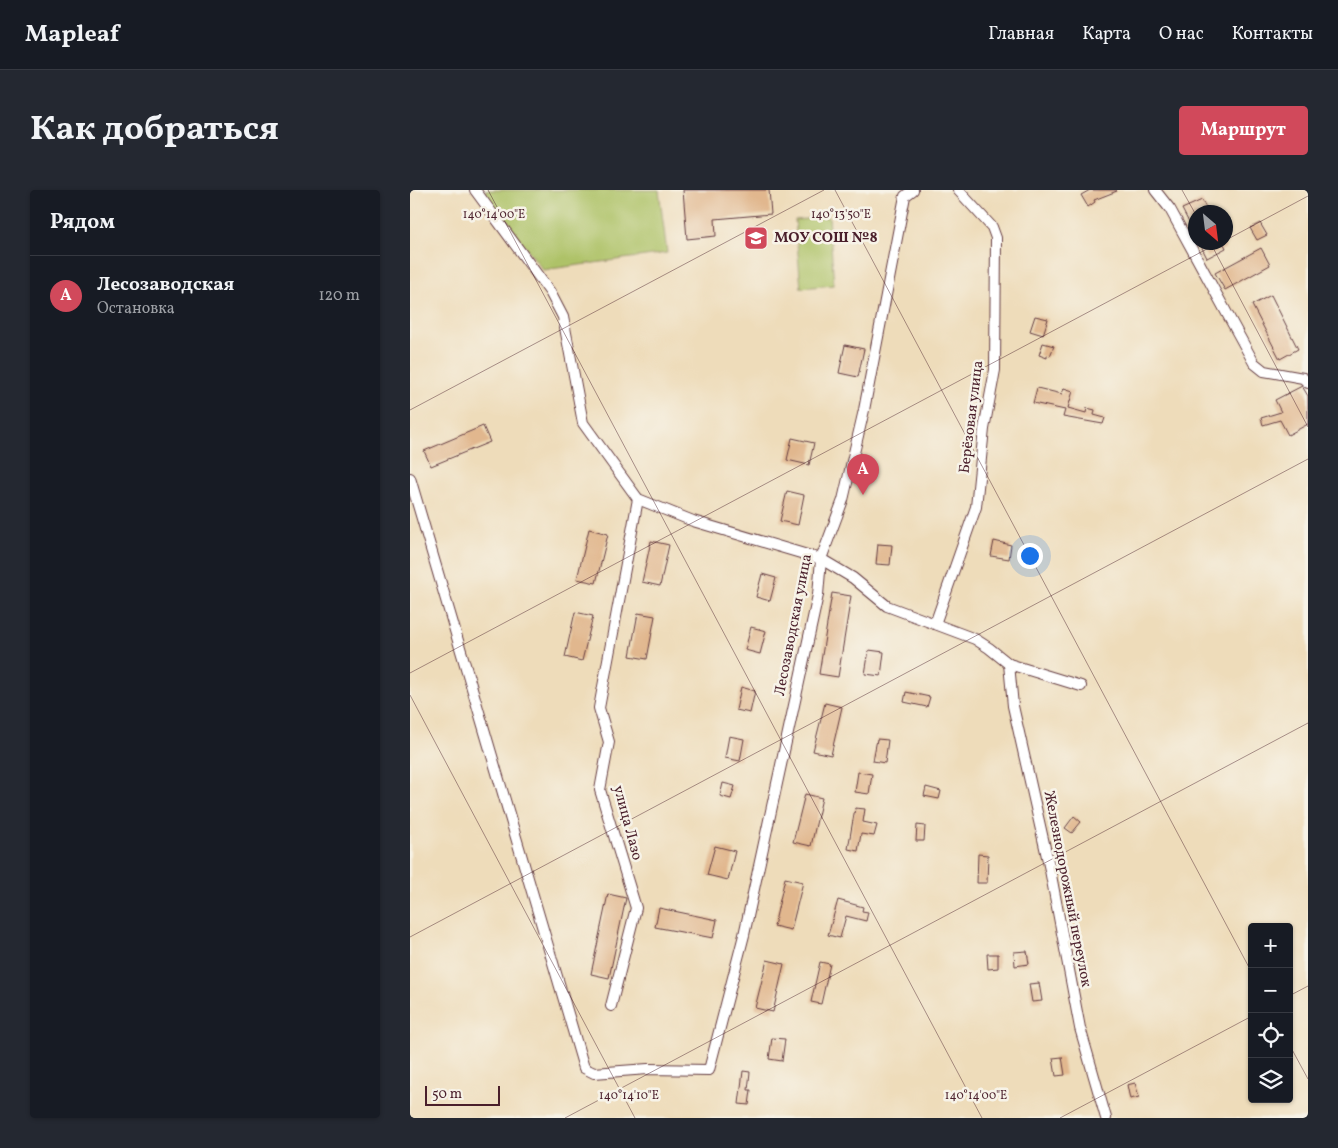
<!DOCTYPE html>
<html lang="ru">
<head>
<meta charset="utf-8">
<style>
  :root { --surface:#171b24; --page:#242831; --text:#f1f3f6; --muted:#9ea1a6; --line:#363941; --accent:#d1495b }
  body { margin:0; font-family:Vollkorn,serif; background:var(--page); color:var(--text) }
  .controls { position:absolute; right:15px; bottom:15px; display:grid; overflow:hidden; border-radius:5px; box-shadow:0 1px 4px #0004 }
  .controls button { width:45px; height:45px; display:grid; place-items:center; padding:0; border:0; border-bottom:1px solid var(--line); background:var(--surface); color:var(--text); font:25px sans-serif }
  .compass { position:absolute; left:778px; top:15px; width:45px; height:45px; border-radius:50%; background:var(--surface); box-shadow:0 1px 4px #0004; rotate:152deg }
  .scale { position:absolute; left:15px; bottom:12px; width:75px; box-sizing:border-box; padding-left:5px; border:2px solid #4a1f2b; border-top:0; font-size:14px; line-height:18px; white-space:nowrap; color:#4a1f2b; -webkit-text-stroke:4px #f7f3e8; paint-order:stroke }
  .you { position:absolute; left:619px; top:365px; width:18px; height:18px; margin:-12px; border:4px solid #fff; border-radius:50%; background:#1a73e8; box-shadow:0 0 0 8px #1a73e833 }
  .badge { display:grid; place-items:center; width:32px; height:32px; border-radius:50%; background:var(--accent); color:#fff; font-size:16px; font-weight:700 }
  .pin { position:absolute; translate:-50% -41px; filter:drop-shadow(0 1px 2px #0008) }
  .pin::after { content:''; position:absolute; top:26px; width:18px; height:15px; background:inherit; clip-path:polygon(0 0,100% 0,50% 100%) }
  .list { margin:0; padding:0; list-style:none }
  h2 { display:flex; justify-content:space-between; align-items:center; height:65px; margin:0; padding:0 20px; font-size:21px }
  h2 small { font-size:16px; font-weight:400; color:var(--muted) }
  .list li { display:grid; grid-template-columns:32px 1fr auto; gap:15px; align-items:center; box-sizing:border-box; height:80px; padding:0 20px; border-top:1px solid var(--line) }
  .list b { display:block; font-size:19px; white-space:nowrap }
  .list p { margin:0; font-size:16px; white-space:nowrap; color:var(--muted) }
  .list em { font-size:16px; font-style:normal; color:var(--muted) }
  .icon { flex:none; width:28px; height:28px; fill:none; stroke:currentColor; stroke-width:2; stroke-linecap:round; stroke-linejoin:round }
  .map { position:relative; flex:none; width:898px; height:928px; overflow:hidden; border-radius:5px }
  header { display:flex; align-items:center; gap:30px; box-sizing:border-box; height:70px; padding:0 25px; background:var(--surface); border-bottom:1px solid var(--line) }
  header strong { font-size:24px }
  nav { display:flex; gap:28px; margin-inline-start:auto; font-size:18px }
  .intro { display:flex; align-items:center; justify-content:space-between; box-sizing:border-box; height:120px; padding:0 30px }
  h1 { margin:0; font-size:35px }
  .button { padding:12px 22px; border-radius:5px; background:var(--accent); color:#fff; font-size:18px; font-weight:700 }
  main { display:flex; gap:30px; padding:0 30px }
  aside { flex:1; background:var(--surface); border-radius:5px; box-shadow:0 1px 4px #0004 }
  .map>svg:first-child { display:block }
  .green { fill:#aec267; stroke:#7c7049 }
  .building { fill:#e1b78e }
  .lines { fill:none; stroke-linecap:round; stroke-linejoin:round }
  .minor-casing { stroke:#633b40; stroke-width:12 }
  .minor { stroke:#fff; stroke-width:10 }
  .ticks { fill:none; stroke:#4a1f2b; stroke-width:1; stroke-opacity:0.45 }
  .labels { text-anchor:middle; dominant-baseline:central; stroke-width:5; stroke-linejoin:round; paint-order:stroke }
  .poi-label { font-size:15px; font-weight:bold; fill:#4a1f2b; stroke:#f7f3e8; text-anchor:start }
  .street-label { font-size:15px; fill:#4a1f2b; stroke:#f7f3e8 }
  .ticks-label { font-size:12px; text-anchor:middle; fill:#4a1f2b; stroke:#f7f3e8; stroke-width:5; stroke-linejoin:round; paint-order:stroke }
</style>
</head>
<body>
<header>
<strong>Mapleaf</strong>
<nav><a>Главная</a><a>Карта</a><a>О нас</a><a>Контакты</a></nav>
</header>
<div class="intro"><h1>Как добраться</h1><a class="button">Маршрут</a></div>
<main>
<aside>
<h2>Рядом<small></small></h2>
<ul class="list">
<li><span class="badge">A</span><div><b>Лесозаводская</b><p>Остановка</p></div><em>120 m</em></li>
</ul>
</aside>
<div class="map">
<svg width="898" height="928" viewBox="0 0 898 928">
  <rect width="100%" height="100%" fill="#f7f3e8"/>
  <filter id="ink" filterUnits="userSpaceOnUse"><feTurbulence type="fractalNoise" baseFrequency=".02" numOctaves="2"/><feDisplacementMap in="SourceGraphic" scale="10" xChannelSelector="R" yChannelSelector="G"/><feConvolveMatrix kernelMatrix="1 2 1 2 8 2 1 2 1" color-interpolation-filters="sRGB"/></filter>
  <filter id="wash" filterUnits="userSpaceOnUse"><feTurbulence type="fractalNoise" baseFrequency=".0096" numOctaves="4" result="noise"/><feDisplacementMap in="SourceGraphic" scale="20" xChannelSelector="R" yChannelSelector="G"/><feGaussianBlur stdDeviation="1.12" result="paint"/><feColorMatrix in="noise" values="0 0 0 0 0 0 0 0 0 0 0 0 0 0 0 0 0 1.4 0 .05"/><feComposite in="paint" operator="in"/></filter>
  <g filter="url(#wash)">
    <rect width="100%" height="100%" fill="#eedcba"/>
    <g class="green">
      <path d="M75,0H249L257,63L133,80L76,4Z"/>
      <path d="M419,27L424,95L391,98L385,30Z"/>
    </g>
    <g id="blocks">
      <g class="building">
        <path d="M273,0H359L361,24L305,29L306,46L277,49Z"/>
        <path d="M680,0H706L707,1L684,10L685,12L678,17L671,5Z"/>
        <path d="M792,10L798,22H786V46L772,19Z"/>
        <path d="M850,33L857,45L847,50L840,38Z"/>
        <path d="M789,52H813L816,58L797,68Z"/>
        <path d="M851,58L860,75L815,100L805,83Z"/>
        <path d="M861,105L888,159L870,169L842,115Z"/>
        <path d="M625,126L638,129L633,145L620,141Z"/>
        <path d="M633,153L644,156L640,166L637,165V168L629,165Z"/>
        <path d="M435,155L454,159L448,187L429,183Z"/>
        <path d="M892,196L898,206V234L878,245L870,230L853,235L851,228L871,222L865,210Z"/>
        <path d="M627,198L652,204L654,198L663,201L658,218L676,223L677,218L685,220L684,225L695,228L693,234L653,227L655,220L623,213Z"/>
        <path d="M73,236L80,252L21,276L14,261Z"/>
        <path d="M382,248L404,253L399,275L377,270Z"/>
        <path d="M377,301L394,305L388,335L370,331Z"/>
        <path d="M179,339L198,344L186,393L167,389Z"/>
        <path d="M241,351L259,355L250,396L232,392Z"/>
        <path d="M584,351L601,355L599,369L581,366Z"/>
        <path d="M468,354L482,355L480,375L466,374Z"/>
        <path d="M352,384L366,388L360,411L346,407Z"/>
        <path d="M422,403L441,406L428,487L409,484Z"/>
        <path d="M165,422L183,426L172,471L155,467Z"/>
        <path d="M228,423L245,426L237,469L220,466Z"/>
        <path d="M341,437L356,441L350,464L335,460Z"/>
        <path d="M459,460L474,462L471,486L455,484Z"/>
        <path d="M331,497L345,501L340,523L326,520Z"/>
        <path d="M496,502L520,507L517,517L494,512Z"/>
        <path d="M415,513L432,517L421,565L403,561Z"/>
        <path d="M319,546L334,549L330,571L315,568Z"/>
        <path d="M467,549L478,550L475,573L463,571Z"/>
        <path d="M448,582L462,584L459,604L445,602Z"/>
        <path d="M313,593L325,596L321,609L310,606Z"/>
        <path d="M516,597L531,601L529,609L514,606Z"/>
        <path d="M395,604L412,608L401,656L383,652Z"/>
        <path d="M445,618L455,619L453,632L467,635L464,646L451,644L448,661L438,659Z"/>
        <path d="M664,626L671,632L662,643L655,638Z"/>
        <path d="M507,635L515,636L514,651H506Z"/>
        <path d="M305,656L325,661L318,690L297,685Z"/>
        <path d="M568,664L578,665L577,693H567Z"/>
        <path d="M375,688L393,692L381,740L364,736Z"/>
        <path d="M198,704L216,708L199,788L181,784Z"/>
        <path d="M428,710L453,717L452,721L458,722L456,731L436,726L430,748L418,745Z"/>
        <path d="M249,718L307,730L303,748L245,737Z"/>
        <path d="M617,761L619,774L605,776L604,762Z"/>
        <path d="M577,764H588V778L578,779Z"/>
        <path d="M357,770L374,774L363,822L345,818Z"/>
        <path d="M410,772L420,774L411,814L401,812Z"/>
        <path d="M629,793L632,811L622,812L619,794Z"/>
        <path d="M362,848L375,849L372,871L359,869Z"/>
        <path d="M652,867L655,885L646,886L643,868Z"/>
        <path d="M333,881L340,882L338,900H341L339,915L329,914Z"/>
        <path d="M725,893L729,907L720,909L717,895Z"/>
      </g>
    </g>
  </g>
  <g filter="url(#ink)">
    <use href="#blocks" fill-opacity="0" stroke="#633b40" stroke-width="1"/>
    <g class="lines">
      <g class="minor-casing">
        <g id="minor">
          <path d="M65,0L140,102L153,127L173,233L228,309L283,331L411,369L443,388L477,416L565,449L579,458L599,474L671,496"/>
          <path d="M745,0L760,19L844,173L854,181L893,188L898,193"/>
          <path d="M0,288L174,878L184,883L238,879L299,880L334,745L408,405L411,369L433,310L454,220L495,6L503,0"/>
          <path d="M525,434L566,317L574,239L585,180L586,48L582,37L548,0"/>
          <path d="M599,474L603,516L640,680L670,838L696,928"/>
          <path d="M201,816L226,718L190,600L199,552L189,518L228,309"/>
        </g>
      </g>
      <use href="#minor" class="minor"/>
    </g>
  </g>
  <path class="ticks" d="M78,0L572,928M425,0L842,783M772,0L786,25M816,50L898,6M800,52L898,237M0,220L414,0M0,483L810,52M0,505L225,928M0,747L898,269M879,806L898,796M879,854L898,889M155,928L898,533M650,928L842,826"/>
  <defs>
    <g id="school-square" transform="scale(1.25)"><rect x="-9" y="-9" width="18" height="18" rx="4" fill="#d1495b" stroke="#f7f3e8"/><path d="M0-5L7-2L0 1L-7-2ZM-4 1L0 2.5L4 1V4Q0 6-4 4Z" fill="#fff"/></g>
  </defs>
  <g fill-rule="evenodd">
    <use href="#school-square" x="346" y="48"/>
  </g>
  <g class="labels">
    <g class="poi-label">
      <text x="364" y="48">МОУ СОШ №8</text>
    </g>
    <g class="street-label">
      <text transform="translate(562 227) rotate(-83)">Берёзовая улица</text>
      <text transform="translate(384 435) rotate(-79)">Лесозаводская улица</text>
      <text transform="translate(217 633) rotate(75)">улица Лазо</text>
      <text transform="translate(657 699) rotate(79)">Железнодорожный переулок</text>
    </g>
  </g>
  <g class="ticks-label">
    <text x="84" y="28">140°14'00"E</text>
    <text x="431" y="28">140°13'50"E</text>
    <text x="219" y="909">140°14'10"E</text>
    <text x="566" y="909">140°14'00"E</text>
  </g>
</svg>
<div class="controls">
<button>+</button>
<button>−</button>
<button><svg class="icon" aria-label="locate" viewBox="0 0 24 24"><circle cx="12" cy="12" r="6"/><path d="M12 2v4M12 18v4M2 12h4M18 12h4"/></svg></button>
<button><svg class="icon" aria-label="layers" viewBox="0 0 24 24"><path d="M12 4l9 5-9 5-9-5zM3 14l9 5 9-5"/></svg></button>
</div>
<svg class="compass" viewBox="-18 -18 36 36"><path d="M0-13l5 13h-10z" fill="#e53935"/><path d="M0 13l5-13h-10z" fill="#9ea1a6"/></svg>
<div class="scale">50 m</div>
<div class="you"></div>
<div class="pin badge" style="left:453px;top:305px">A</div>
</div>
</main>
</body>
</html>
